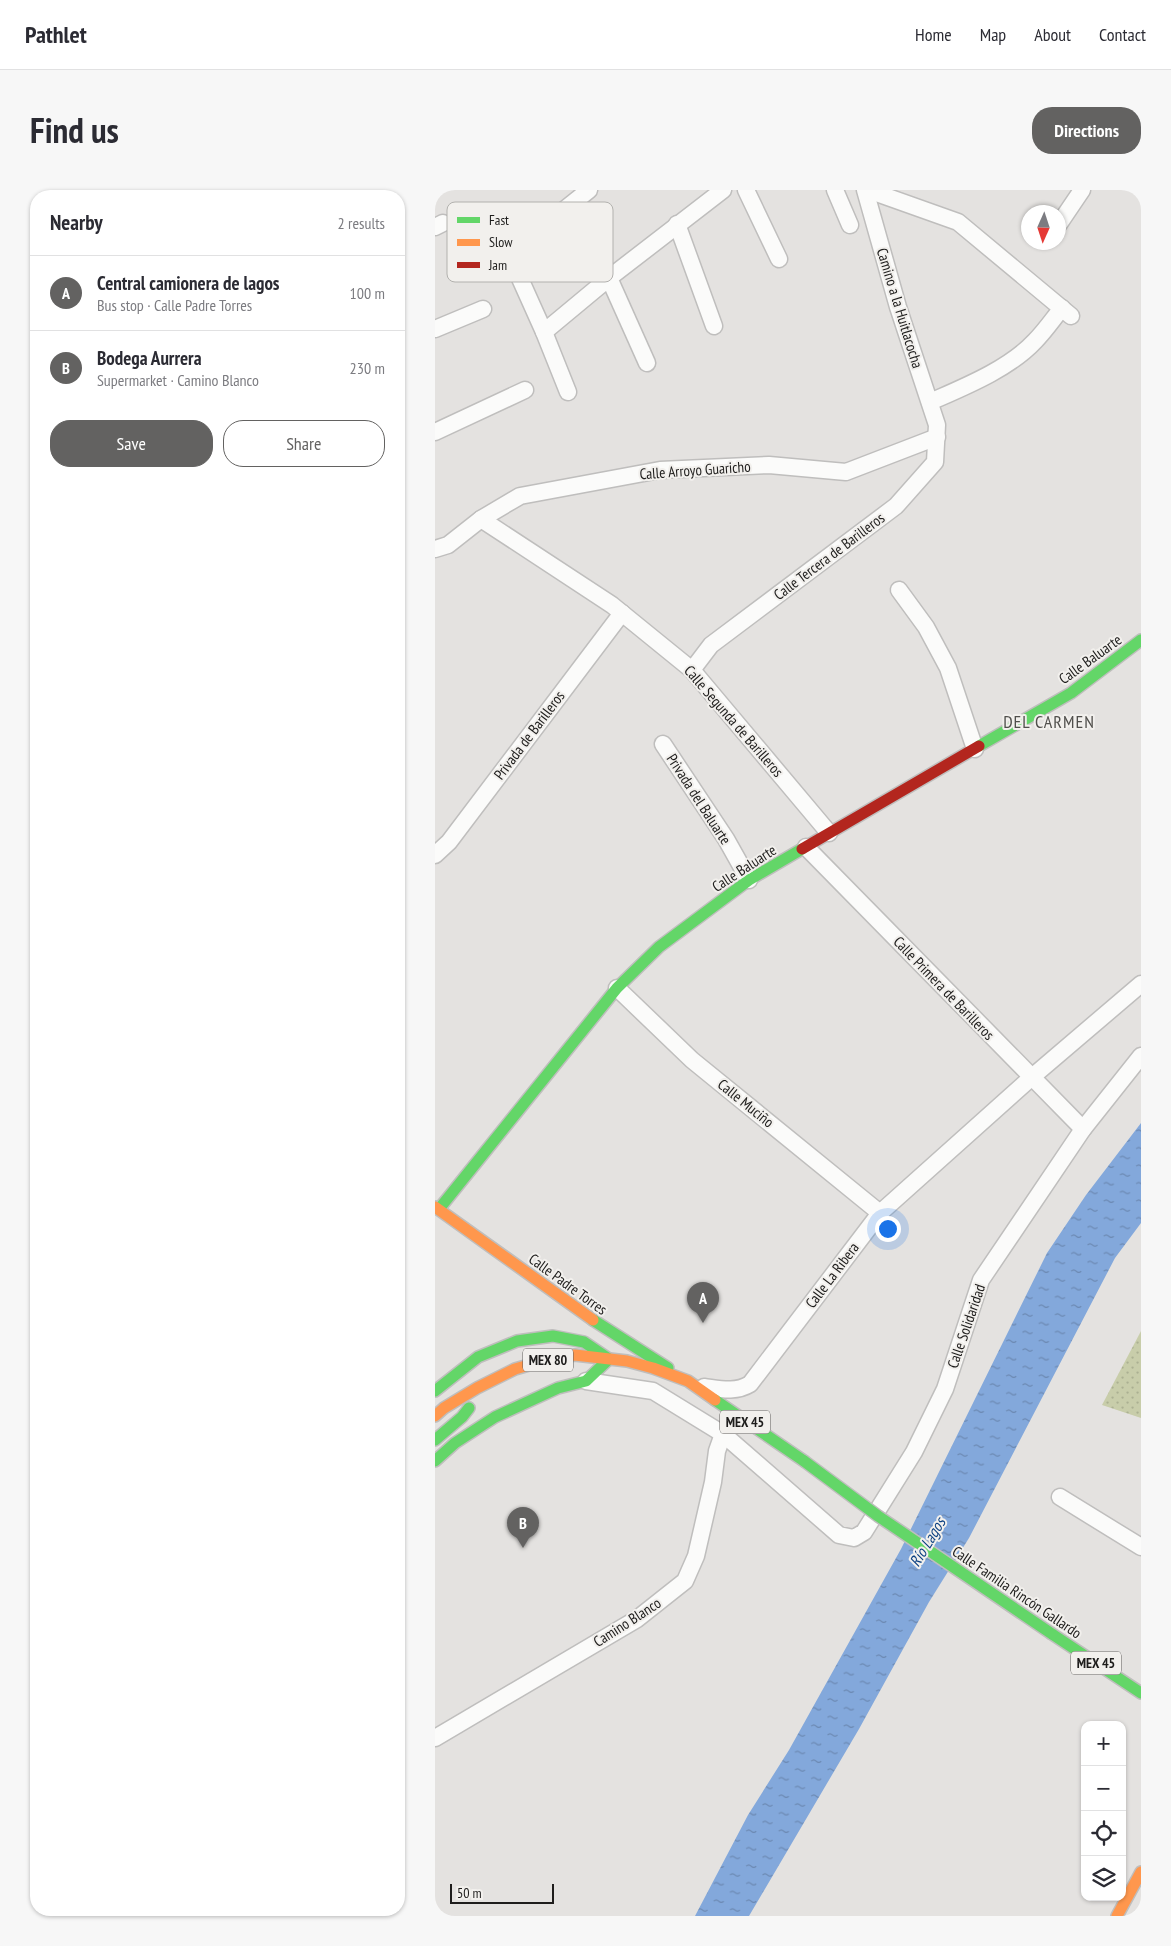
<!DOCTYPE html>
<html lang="en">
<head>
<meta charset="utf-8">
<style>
  :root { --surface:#fff; --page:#f7f7f7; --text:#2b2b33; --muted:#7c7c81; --line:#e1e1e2; --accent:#636261 }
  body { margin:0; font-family:"PT Sans Narrow",sans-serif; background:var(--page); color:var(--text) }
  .controls { position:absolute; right:15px; bottom:15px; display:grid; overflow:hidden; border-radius:10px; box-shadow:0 1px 4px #0004 }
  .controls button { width:45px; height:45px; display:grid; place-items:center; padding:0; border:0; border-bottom:1px solid var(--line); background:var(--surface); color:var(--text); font:25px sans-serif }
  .compass { position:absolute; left:586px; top:15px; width:45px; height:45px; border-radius:50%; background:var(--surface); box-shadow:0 1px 4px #0004; rotate:183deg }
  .scale { position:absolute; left:15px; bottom:12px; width:104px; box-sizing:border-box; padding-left:5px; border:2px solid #1e1d1c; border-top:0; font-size:14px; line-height:18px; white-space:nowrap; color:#1e1d1c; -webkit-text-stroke:4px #f2f0ed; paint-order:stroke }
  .you { position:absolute; left:452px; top:1038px; width:18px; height:18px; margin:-12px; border:4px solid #fff; border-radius:50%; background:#1a73e8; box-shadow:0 0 0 8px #1a73e833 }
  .badge { display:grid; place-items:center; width:32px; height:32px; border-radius:50%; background:var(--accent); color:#fff; font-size:16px; font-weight:700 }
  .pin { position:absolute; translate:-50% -41px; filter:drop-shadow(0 1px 2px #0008) }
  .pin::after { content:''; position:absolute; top:26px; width:18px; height:15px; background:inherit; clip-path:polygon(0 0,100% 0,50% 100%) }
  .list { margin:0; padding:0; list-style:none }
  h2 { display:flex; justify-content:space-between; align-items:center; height:65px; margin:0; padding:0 20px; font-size:21px }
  h2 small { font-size:16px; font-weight:400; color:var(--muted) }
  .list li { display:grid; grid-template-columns:32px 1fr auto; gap:15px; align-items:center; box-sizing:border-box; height:75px; padding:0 20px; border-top:1px solid var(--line) }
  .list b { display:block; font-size:19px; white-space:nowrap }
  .list p { margin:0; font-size:16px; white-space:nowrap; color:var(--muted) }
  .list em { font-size:16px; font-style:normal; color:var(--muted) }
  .actions { display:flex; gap:10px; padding:15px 20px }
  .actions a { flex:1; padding:11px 0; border:1px solid var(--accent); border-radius:20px; text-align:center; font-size:18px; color:var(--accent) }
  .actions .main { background:var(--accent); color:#fff }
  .icon { flex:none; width:28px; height:28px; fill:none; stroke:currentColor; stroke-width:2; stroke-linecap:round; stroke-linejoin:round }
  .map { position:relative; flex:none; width:706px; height:1726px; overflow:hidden; border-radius:20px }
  header { display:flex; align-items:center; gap:30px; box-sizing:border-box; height:70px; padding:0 25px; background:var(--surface); border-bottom:1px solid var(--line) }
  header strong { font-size:24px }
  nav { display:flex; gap:28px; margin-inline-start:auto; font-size:18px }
  .intro { display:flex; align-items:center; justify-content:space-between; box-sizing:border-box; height:120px; padding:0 30px }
  h1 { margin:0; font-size:35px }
  .button { padding:12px 22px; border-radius:20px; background:var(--accent); color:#fff; font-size:18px; font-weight:700 }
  main { display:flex; gap:30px; padding:0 30px }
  aside { flex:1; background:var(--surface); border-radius:20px; box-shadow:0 1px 4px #0004 }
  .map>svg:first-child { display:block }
  .park { fill:url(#park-dots) }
  .water { fill:url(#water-ripples) }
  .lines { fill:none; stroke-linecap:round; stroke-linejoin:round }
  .street-casing { stroke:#bfbebd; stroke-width:19 }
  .fast-casing { stroke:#bfbebd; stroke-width:14 }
  .slow-casing { stroke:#bfbebd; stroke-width:14 }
  .jam-casing { stroke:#bfbebd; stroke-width:14 }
  .street { stroke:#fbfbfa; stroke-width:16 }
  .fast { stroke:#63d668; stroke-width:11 }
  .slow { stroke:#ff974d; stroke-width:11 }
  .jam { stroke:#b3261e; stroke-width:11 }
  .fast-bridge-casing { stroke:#bfbebd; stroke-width:14; stroke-linecap:butt }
  .fast-bridge { stroke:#63d668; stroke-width:11 }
  .labels { text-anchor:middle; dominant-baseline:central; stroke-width:4; stroke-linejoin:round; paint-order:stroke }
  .shield { fill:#f2f0ed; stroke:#5e5c5b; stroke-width:1 }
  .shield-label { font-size:14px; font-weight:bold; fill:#1e1d1c }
  .street-label { font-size:15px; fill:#1e1d1c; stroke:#f2f0ed }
  .water-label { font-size:16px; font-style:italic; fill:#0b4082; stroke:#f2f0ed }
  .quarter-label { font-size:18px; letter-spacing:1px; fill:#504f4c; stroke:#f2f0ed }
  .key { fill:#f2f0ed; stroke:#b2b1ae; stroke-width:1 }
  .key-label { font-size:14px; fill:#1e1d1c }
</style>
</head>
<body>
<header>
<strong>Pathlet</strong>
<nav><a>Home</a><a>Map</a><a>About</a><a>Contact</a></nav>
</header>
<div class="intro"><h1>Find us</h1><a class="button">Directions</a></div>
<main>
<aside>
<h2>Nearby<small>2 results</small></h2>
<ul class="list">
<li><span class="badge">A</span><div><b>Central camionera de lagos</b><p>Bus stop · Calle Padre Torres</p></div><em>100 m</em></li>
<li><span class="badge">B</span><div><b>Bodega Aurrera</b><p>Supermarket · Camino Blanco</p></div><em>230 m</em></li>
</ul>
<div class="actions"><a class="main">Save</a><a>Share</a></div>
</aside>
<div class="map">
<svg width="706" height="1726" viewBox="0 0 706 1726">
  <defs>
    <pattern id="park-dots" width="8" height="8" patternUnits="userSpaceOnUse" patternTransform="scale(1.25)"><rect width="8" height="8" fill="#c8cdaa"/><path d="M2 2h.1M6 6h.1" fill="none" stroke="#abb092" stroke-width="1.8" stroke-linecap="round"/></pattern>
    <pattern id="water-ripples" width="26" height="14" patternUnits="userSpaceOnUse" patternTransform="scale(1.25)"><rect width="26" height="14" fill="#83a8db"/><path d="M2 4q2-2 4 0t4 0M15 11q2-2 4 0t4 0" fill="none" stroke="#6b88b1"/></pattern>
  </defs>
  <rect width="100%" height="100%" fill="#e4e2e0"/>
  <path class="park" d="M706,1141V1228L667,1215Z"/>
  <path class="water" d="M706,933V1033L680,1068L534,1348L494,1412L424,1539L314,1726H260L313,1625L354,1560L466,1359L612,1063L651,1005Z"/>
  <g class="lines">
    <g class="street-casing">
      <g id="street">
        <path d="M311,0L344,69"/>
        <path d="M400,0L415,35"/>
        <path d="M433,0L523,32L636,126"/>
        <path d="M242,34L279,136"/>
        <path d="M624,34L647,0"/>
        <path d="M0,37L8,33"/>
        <path d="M174,88L212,173"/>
        <path d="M0,139L48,119"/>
        <path d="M109,142L174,88L288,0"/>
        <path d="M133,202L109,142L74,64L154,0"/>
        <path d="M495,212C529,197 574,179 600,151C610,141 618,129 627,118"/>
        <path d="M0,242L90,200"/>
        <path d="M46,329L177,415L257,480L394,643"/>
        <path d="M0,359L13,355L46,329L85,306L225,280L334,275L411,282L502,247"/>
        <path d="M464,400L491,437L513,478L540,559"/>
        <path d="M257,480L276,455L461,316L500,272L502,235L463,117L430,0"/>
        <path d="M228,554L291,649L314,690"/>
        <path d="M371,657L648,939"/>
        <path d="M0,665L14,652L187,423"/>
        <path d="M182,798L257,870L445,1023"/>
        <path d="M151,1191L218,1201L288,1244L404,1345L419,1348L429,1342L479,1262L510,1199L546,1090L648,939L706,866"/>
        <path d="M269,1197C285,1199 300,1203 315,1194L445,1023L597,887L706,794"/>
        <path d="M625,1307L706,1357"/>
        <path d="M0,1548L202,1429L250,1391L261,1366L278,1292L282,1261L288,1244"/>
      </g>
    </g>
    <g class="fast-casing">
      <g id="fast">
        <path d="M544,556L636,503L706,450"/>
        <path d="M4,1019L182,798L224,757L314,690L367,659"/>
        <path d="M158,1130L233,1178"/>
        <path d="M0,1201L43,1167L82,1151L118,1146L149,1152L174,1169L151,1191L123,1198L60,1227L20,1253L0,1271"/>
        <path d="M280,1210L369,1271"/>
        <path d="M0,1250L27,1227L34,1218"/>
        <path d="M617,1444L706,1503"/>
      </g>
    </g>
    <g class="slow-casing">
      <g id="slow">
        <path d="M0,1017L158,1130"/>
        <path d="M0,1226L9,1218L42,1198L80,1179L118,1168L140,1165L192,1171L218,1178L253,1191L280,1210"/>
        <path d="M682,1726L706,1682"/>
      </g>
    </g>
    <g class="jam-casing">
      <path id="jam" d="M367,659L544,556"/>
    </g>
    <use href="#street" class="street"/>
    <use href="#fast" class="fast"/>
    <use href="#slow" class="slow"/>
    <use href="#jam" class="jam"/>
    <g class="fast-bridge-casing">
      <path id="fast-bridge" d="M369,1271L443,1326L617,1444"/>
    </g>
    <use href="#fast-bridge" class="fast-bridge"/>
  </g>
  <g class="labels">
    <g class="shield">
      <rect x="88" y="1158.5" width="50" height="23" rx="4"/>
      <rect x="285" y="1220.5" width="50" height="23" rx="4"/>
      <rect x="636" y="1461.5" width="50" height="23" rx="4"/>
    </g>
    <g class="shield-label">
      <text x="113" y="1170">MEX 80</text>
      <text x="310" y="1232">MEX 45</text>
      <text x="661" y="1473">MEX 45</text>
    </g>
    <g class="street-label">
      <text transform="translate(465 118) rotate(73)">Camino a la Huitlacocha</text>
      <text transform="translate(260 280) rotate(-4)">Calle Arroyo Guaricho</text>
      <text transform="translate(394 366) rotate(-37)">Calle Tercera de Barilleros</text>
      <text transform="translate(655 469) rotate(-36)">Calle Baluarte</text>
      <text transform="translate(299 531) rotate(49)">Calle Segunda de Barilleros</text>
      <text transform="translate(94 545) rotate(-53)">Privada de Barilleros</text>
      <text transform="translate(264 609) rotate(57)">Privada del Baluarte</text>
      <text transform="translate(309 678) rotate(-33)">Calle Baluarte</text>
      <text transform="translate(509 798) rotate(46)">Calle Primera de Barilleros</text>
      <text transform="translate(311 913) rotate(39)">Calle Muciño</text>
      <text transform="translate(397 1085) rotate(-53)">Calle La Ribera</text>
      <text transform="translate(133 1094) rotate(36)">Calle Padre Torres</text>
      <text transform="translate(531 1136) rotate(-71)">Calle Solidaridad</text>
      <text transform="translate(582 1402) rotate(34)">Calle Familia Rincón Gallardo</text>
      <text transform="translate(192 1432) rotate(-33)">Camino Blanco</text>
    </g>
    <g class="water-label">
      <text transform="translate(492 1352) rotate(-59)">Río Lagos</text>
    </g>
    <g class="quarter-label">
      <text x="614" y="531">DEL CARMEN</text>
    </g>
  </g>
  <rect x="12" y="12" width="166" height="80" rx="8" class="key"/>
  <rect x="22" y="27" width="23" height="6" fill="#63d668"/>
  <rect x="22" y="49" width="23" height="7" fill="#ff974d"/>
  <rect x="22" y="72" width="23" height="6" fill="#b3261e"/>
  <g class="key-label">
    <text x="54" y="35">Fast</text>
    <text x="54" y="57">Slow</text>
    <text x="54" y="80">Jam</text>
  </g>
</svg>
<div class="controls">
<button>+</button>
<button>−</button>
<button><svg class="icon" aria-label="locate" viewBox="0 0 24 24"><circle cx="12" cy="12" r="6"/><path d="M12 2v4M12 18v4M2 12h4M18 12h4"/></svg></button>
<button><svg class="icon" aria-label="layers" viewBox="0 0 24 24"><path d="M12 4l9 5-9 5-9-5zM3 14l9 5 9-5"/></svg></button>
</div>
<svg class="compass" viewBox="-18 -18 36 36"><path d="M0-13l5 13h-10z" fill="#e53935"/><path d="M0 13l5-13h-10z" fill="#7c7c81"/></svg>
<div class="scale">50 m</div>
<div class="you"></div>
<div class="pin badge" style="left:268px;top:1133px">A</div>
<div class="pin badge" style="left:88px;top:1358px">B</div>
</div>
</main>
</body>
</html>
